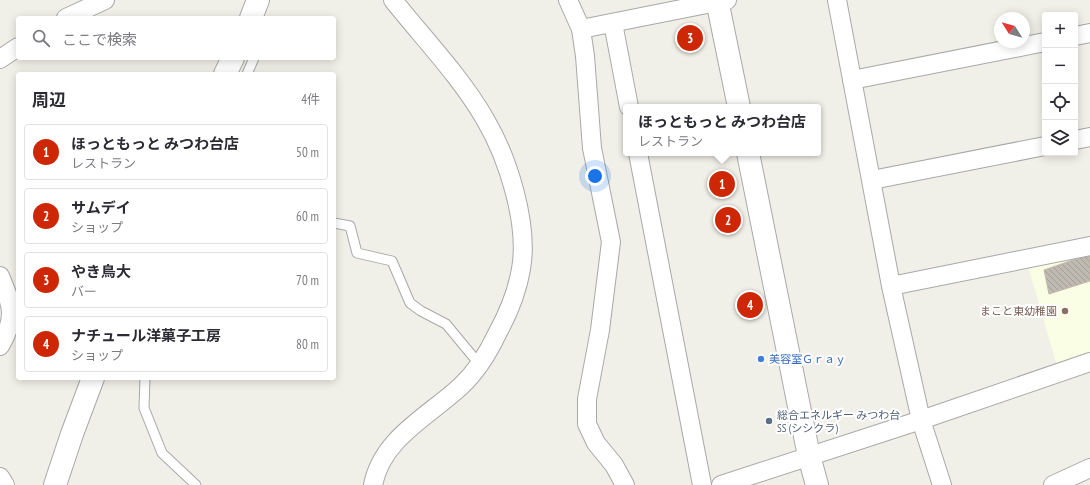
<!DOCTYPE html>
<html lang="ja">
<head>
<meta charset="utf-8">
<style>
  :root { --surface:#fff; --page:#f2f2f3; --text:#2b2b33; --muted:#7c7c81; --line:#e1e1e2; --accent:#cd2706 }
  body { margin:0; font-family:"PT Sans Narrow","Noto Sans JP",sans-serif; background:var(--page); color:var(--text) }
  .controls { position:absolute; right:12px; top:12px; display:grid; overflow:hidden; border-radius:4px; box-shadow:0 2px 10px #0003 }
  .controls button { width:36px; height:36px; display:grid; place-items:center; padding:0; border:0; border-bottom:1px solid var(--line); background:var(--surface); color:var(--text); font:20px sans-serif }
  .compass { position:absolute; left:994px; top:12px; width:36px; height:36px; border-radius:50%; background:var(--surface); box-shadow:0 2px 10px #0003; rotate:307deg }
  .you { position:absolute; left:595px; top:176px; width:14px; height:14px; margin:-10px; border:3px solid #fff; border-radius:50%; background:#1a73e8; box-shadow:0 0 0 6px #1a73e833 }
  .badge { display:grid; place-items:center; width:26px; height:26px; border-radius:50%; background:var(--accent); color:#fff; font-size:13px; font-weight:700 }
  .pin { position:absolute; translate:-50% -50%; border:2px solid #fff; box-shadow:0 1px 4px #0006 }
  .popup { position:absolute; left:623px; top:104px; width:198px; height:52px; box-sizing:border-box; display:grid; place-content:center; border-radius:4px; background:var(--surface); filter:drop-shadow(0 1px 3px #0005); font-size:13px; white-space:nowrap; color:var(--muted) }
  .popup b { font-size:15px; color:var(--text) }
  .popup::after { content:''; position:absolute; left:50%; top:100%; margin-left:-8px; border:8px solid transparent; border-top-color:var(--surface) }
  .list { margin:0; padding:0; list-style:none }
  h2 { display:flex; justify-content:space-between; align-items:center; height:52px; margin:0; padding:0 16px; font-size:17px }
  h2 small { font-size:13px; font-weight:400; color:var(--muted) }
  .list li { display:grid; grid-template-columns:26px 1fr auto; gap:12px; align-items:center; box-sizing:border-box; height:56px; margin:0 8px 8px; padding:0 8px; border:1px solid var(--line); border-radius:4px }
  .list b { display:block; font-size:15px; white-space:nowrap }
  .list p { margin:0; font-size:13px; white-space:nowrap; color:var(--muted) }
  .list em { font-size:13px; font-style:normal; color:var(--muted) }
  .icon { flex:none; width:22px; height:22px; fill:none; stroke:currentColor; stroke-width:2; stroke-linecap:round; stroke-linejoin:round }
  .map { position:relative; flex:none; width:1090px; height:485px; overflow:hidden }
  .search { position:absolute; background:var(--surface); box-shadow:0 2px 10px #0003; left:16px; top:16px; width:320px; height:44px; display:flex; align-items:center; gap:10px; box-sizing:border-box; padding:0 14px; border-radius:4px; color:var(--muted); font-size:15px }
  .panel { position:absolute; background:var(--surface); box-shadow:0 2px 10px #0003; left:16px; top:72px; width:320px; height:308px; border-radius:4px }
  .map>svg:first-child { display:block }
  .education { fill:#fafee4 }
  .building { fill:url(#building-back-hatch); stroke:#c3b9ab }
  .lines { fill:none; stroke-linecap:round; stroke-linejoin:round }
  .service-casing { stroke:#a8a8a8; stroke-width:11 }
  .minor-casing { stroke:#a8a8a8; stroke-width:20 }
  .tertiary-casing { stroke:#a8a8a8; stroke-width:24 }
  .service { stroke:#fff; stroke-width:9 }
  .minor { stroke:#fff; stroke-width:18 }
  .tertiary { stroke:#fff; stroke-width:22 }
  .education-dot { fill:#8d6e63; stroke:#fff; stroke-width:1.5 }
  .shop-dot { fill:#3f7fe0; stroke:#fff; stroke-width:1.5 }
  .service-dot { fill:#5c6f8a; stroke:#fff; stroke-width:1.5 }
  .labels { text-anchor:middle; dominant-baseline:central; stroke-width:4; stroke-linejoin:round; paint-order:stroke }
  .education-label { font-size:11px; fill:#785e54; stroke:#fff; text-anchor:end }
  .shop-label { font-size:11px; fill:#366cbe; stroke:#fff; text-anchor:start }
  .service-label { font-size:11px; fill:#4e5e75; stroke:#fff; text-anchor:start }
</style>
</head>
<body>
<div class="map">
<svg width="1090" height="485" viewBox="0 0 1090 485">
  <defs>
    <pattern id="building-back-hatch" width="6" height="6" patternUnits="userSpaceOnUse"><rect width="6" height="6" fill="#beb9b1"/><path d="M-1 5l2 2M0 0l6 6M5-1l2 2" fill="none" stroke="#a39f98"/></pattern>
  </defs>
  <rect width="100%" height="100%" fill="#f1f0e8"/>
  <path class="education" d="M1090,252V355L1057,366L1028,266Z"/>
  <path class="building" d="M1090,254V281L1049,294L1044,270Z"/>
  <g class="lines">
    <g class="service-casing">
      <g id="service">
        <path d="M247,74L254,58"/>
        <path d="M334,223L350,226L357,253L392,261L410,303L421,311L446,324L480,365"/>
        <path d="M145,378L144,408L162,453L196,485"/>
      </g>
    </g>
    <g class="minor-casing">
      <g id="minor">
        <path d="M568,0L581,29L585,56L592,148L611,242L600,330L587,399V424L596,443L614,465L625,485"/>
        <path d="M837,0L891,286L921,420L942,485"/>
        <path d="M66,18L105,0"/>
        <path d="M613,23L629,107"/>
        <path d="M581,29L727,0"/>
        <path d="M1075,36L1090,33"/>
        <path d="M0,59L18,47"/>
        <path d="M852,80L1045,42"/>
        <path d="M1075,140L1090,137"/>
        <path d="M638,153L702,485"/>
        <path d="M872,180L1045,146"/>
        <path d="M0,276C12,305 17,317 0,346"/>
        <path d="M891,286L1090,246"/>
        <path d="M0,477L5,485"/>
        <path d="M373,485C382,438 429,416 461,386C477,371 488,353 497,334C508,314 517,293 521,269C529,224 508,158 485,119C460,76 424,39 393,0"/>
        <path d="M721,485L921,420L1090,362"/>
        <path d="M1053,485L1090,468"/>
      </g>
    </g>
    <g class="tertiary-casing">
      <g id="tertiary">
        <path d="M717,0L739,107"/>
        <path d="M251,18L258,0"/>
        <path d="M225,74L233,58"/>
        <path d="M748,153L809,456L817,485"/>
        <path d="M55,485L72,434L93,378"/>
      </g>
    </g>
    <use href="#service" class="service"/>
    <use href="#minor" class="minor"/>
    <use href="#tertiary" class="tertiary"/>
  </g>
  <circle class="education-dot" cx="1065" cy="311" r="4"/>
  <circle class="shop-dot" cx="761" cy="359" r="4"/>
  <circle class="service-dot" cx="769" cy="421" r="4"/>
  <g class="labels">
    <g class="education-label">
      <text x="1057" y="311">まこと東幼稚園</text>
    </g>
    <g class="shop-label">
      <text x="769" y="359">美容室Ｇｒａｙ</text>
    </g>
    <g class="service-label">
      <text x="777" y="415">総合エネルギー みつわ台<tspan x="777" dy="13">SS (シシクラ)</tspan></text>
    </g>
  </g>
</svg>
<div class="controls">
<button>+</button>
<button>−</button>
<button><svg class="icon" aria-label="locate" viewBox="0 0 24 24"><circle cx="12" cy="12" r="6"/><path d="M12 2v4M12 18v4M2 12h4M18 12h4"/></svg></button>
<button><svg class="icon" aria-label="layers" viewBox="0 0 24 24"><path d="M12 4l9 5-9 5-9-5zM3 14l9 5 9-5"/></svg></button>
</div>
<svg class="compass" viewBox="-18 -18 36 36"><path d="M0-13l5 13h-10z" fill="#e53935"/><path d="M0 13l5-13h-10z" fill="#7c7c81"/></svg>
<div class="you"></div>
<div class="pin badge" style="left:722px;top:184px">1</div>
<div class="popup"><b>ほっともっと みつわ台店</b>レストラン</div>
<div class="pin badge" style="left:728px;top:220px">2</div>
<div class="pin badge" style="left:690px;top:38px">3</div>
<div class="pin badge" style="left:750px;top:305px">4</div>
<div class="search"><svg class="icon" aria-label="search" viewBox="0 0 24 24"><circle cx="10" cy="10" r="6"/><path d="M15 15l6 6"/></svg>ここで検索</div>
<section class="panel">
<h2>周辺<small>4件</small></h2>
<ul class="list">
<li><span class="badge">1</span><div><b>ほっともっと みつわ台店</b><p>レストラン</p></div><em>50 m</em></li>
<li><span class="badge">2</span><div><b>サムデイ</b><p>ショップ</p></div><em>60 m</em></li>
<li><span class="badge">3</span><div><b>やき鳥大</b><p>バー</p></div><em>70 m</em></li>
<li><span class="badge">4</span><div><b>ナチュール洋菓子工房</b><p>ショップ</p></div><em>80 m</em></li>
</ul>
</section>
</div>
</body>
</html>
